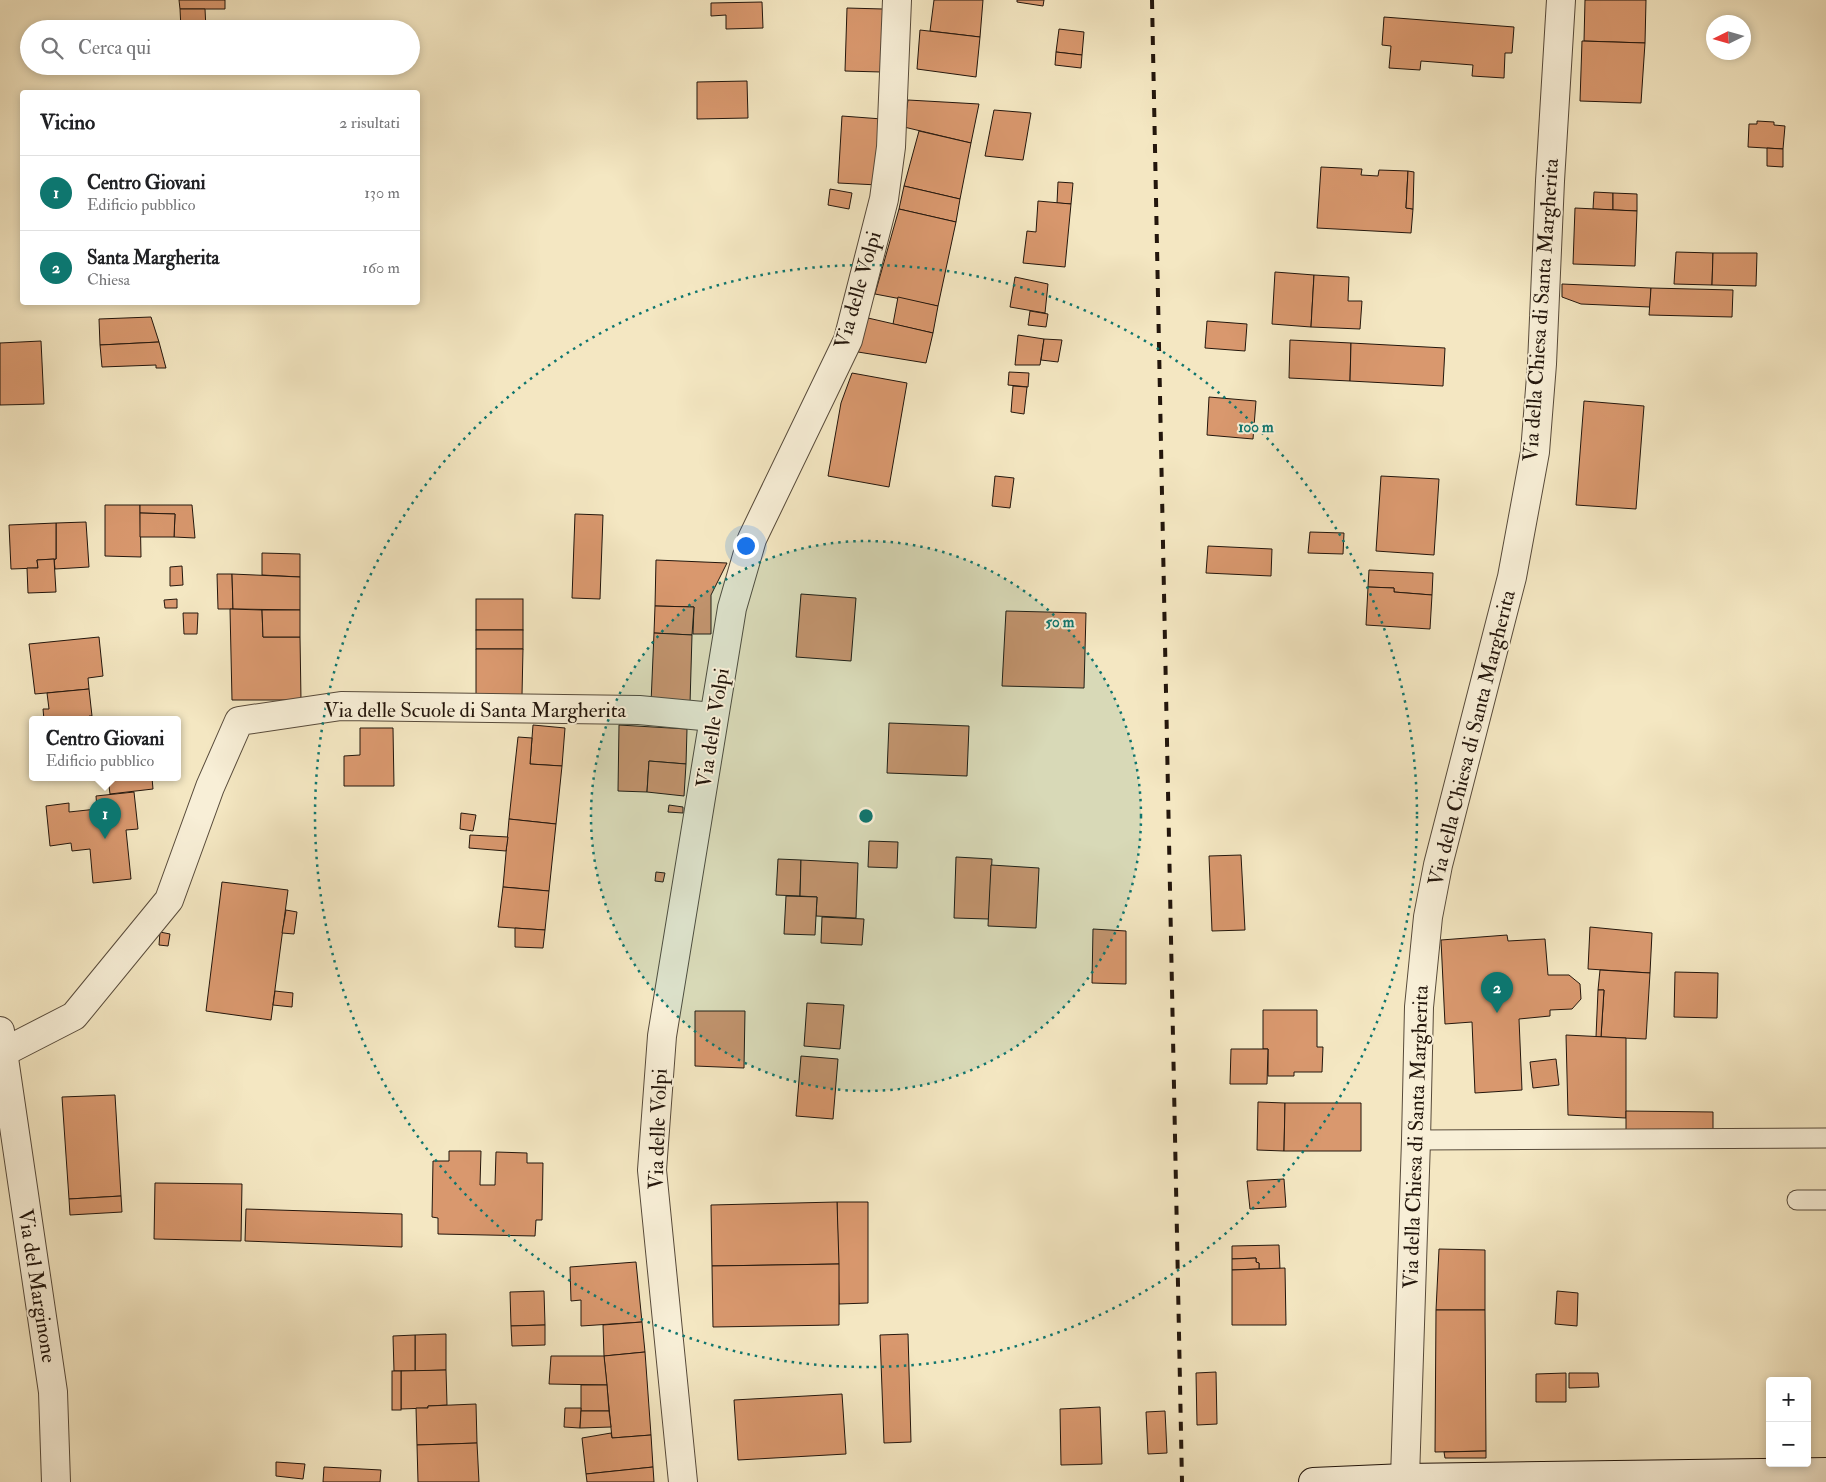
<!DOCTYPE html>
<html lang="it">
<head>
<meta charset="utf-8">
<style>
  :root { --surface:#fff; --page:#f6f6f6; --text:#202124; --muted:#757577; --line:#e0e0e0; --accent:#0f766e }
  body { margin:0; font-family:"IM FELL Double Pica",serif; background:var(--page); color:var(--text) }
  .controls { position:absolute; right:15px; bottom:15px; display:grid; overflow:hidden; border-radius:5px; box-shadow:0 2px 8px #0003 }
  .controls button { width:45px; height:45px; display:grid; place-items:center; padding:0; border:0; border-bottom:1px solid var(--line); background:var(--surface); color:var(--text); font:25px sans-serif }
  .compass { position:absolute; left:1706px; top:15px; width:45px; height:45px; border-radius:50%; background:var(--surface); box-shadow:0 2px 8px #0003; rotate:265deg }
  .you { position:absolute; left:745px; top:545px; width:18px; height:18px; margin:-12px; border:4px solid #fff; border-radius:50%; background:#1a73e8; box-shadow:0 0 0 8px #1a73e833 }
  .badge { display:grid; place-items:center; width:32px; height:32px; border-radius:50%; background:var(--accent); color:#fff; font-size:16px; font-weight:700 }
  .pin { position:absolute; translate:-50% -41px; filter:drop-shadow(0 1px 2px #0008) }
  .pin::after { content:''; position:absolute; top:26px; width:18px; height:15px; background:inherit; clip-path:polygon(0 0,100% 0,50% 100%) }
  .popup { position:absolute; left:29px; top:716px; width:152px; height:65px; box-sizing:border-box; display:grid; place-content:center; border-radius:5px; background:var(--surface); filter:drop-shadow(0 1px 4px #0005); font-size:16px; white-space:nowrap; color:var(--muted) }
  .popup b { font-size:19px; color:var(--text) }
  .popup::after { content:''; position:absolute; left:50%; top:100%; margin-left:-10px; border:10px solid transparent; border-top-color:var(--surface) }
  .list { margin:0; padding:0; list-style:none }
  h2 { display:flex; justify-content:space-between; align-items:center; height:65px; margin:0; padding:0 20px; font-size:21px }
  h2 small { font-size:16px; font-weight:400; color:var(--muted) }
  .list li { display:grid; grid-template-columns:32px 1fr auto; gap:15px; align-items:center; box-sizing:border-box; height:75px; padding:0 20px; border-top:1px solid var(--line) }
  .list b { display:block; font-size:19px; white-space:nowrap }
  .list p { margin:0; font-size:16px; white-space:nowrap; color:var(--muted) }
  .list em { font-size:16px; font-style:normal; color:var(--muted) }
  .icon { flex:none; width:28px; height:28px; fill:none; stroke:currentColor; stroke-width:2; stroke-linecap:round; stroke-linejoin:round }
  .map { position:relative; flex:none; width:1826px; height:1482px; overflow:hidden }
  .search { position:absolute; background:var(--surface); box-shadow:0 2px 8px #0003; left:20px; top:20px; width:400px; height:55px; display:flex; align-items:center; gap:12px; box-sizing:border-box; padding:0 18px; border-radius:28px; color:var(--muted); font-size:19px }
  .panel { position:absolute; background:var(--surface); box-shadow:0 2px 8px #0003; left:20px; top:90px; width:400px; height:215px; border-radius:5px }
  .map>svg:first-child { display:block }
  .building { fill:#d9986e; stroke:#23160c }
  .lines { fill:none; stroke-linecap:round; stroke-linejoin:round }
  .lane-casing { stroke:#574a3a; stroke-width:21 }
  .street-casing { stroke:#574a3a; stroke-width:30 }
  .secondary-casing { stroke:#23160c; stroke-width:30 }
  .lane { stroke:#f8efd7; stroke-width:19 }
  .street { stroke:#f8efd7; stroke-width:28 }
  .secondary { stroke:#f8efd7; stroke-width:28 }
  .rail { stroke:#23160c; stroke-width:4; stroke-dasharray:9 9; stroke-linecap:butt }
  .ring { fill:none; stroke:#0f766e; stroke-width:2.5; stroke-dasharray:2.5 5 }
  .labels { text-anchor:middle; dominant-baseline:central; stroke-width:4; stroke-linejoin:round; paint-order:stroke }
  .street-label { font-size:21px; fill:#23160c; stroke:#f8efd7 }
  .centre { fill:#0f766e; stroke:#f8efd7; stroke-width:2.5 }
  .ring-label { font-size:15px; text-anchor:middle; font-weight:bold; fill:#0f766e; stroke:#f8efd7; stroke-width:4; stroke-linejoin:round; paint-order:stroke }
</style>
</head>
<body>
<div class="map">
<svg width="1826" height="1482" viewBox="0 0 1826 1482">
  <rect width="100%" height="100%" fill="#f4e7c2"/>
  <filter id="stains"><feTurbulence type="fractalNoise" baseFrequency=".004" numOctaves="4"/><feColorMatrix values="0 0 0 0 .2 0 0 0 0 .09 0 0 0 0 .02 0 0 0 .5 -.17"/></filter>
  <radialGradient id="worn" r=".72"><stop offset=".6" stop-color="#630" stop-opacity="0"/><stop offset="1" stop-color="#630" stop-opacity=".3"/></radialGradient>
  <g class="building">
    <path d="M179,0H225V9H180Z"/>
    <path d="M934,0H983L980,37L930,31Z"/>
    <path d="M1017,0H1044L1043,6L1017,2Z"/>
    <path d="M1585,0H1646L1645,43L1584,41Z"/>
    <path d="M762,2L763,28L726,29V15L711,16V3Z"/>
    <path d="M847,8L883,9L881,72L845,71Z"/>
    <path d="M180,9H205L206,29H181Z"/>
    <path d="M1384,17L1514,27L1512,53H1505L1504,78L1472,76L1473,65L1421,61L1420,70L1389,68L1391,46L1382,45Z"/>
    <path d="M1059,29L1084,32L1082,55L1056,52Z"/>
    <path d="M920,30L980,37L976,77L917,69Z"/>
    <path d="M1582,41L1645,43L1641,103L1580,101Z"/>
    <path d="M1056,52L1082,55L1081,68L1055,65Z"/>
    <path d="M747,81L748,118L697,119V82Z"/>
    <path d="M908,100L979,104L971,143L904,127Z"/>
    <path d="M994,110L1031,113L1023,160L985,156Z"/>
    <path d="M842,116L882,119L878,185L838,183Z"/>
    <path d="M1757,121L1774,122V125L1785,126L1783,149L1748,147L1749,124H1757Z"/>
    <path d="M919,131L971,143L960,199L904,186Z"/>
    <path d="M1767,148L1783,149V167L1767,166Z"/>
    <path d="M1321,167L1362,169L1361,175L1378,176L1379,170L1408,171L1406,208L1413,209L1411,233L1317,228Z"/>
    <path d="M1408,171L1414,172L1413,209L1406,208Z"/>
    <path d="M1058,182L1073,183L1071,204L1057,203Z"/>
    <path d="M904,186L960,199L956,222L899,209Z"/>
    <path d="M830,189L852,193L849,209L828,205Z"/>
    <path d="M1594,192L1613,193V210L1593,209Z"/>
    <path d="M1613,193L1637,194V211L1613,210Z"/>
    <path d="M1038,201L1071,204L1065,267L1023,263L1027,231L1036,232Z"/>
    <path d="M1575,208L1637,211L1635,266L1573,264Z"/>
    <path d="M899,209L956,222L938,306L875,294Z"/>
    <path d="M1676,252L1713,253L1712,285L1674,284Z"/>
    <path d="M1713,253H1757L1756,286L1712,285Z"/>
    <path d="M1275,272L1314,275L1311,327L1272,324Z"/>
    <path d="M1314,275L1349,277L1348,301H1362L1360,329L1311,327Z"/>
    <path d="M1015,277L1048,284L1045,313L1010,307Z"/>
    <path d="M1562,284L1651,288L1650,307L1581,304L1562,297Z"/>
    <path d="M1651,288L1733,290L1732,317L1649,315Z"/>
    <path d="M898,297L938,306L933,333L893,324Z"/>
    <path d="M1030,311L1048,314L1046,327L1028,325Z"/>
    <path d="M151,317L159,342L100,345L99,319Z"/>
    <path d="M868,318L933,333L926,363L858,352Z"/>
    <path d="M1207,321L1247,324L1245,351L1205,348Z"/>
    <path d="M1018,335L1044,339L1040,365H1015Z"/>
    <path d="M1044,339L1062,340L1058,362L1041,360Z"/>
    <path d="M1290,340L1351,343L1350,381L1289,378Z"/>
    <path d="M41,341L44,404L0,405V343Z"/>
    <path d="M159,342L166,368H156V365L102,367L100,345Z"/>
    <path d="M1351,343L1445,348L1443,386L1350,381Z"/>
    <path d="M1009,372L1029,373L1028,387L1008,385Z"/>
    <path d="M852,373L907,383L889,487L828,476L841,403Z"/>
    <path d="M1013,386L1027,387L1024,414L1011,412Z"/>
    <path d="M1209,397L1256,401L1253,439L1207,435Z"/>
    <path d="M1584,401L1644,406L1636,509L1576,505Z"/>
    <path d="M995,476L1014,478L1010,508L992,506Z"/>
    <path d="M1381,476L1439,479L1434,555L1376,551Z"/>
    <path d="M105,505H140L141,557L105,556Z"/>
    <path d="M140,505H192L195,538L174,537L175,514L140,513Z"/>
    <path d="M140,513L175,514L174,537H140Z"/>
    <path d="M575,514L603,515L600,599L572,598Z"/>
    <path d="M86,522L89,567L55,569L54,559H56V523Z"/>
    <path d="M56,523V559L37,560L38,568L11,569L9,525Z"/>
    <path d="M1310,532L1344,533L1343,554L1308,553Z"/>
    <path d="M1208,546L1272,549L1271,576L1206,573Z"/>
    <path d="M262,553L300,554V577L262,575Z"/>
    <path d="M54,559L56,592L28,593L27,568H38L37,560Z"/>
    <path d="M656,560L727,563L711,595V634H693L694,607L655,606Z"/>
    <path d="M182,566L183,585L170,586V567Z"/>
    <path d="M1369,570L1433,573L1432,595L1394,592V588L1368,587Z"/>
    <path d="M217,574H232L233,609H218Z"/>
    <path d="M232,574L300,577V610L233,609Z"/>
    <path d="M1368,587L1394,588V592L1432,595L1430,629L1366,625Z"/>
    <path d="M801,594L856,598L851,661L796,657Z"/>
    <path d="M177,599V608H165L164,600Z"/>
    <rect x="476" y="599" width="47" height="31"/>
    <path d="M655,606L694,607L692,635L654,633Z"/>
    <path d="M230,609L262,610L263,637H300L301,700H232Z"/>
    <path d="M262,610H300V637H263Z"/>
    <path d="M1006,611L1086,613L1084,688L1002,686Z"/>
    <path d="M183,613H198L197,634H184Z"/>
    <rect x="476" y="630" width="47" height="19"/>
    <path d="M654,633L692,635L690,704L651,703Z"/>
    <path d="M99,637L103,676L88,678L89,689L35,694L29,644Z"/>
    <path d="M476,649H523L522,695H476Z"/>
    <path d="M89,689L92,716H89L90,720H44L43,709H49L47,693Z"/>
    <path d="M889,723L969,726L967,776L887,773Z"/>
    <path d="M533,725L565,728L562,766L530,764Z"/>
    <path d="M619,725L687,729L686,764L649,761L647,792L618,791Z"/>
    <path d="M360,728H393L394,786H344V756L360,755Z"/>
    <path d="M518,737L532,738L530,764L562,766L556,824L509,819Z"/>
    <path d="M649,761L686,764L684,796L647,792Z"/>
    <path d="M108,778H152L153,789L110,794Z"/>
    <path d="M134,792L138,829L126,830L131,879L93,883L90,849L72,851L71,843L50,846L46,806L69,803V812L97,809L96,796Z"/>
    <path d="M669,805L683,807V813L668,812Z"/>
    <path d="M461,813L476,815L473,831L460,829Z"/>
    <path d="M509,819L556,824L549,891L503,887Z"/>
    <path d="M470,835L508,837L506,851L469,848Z"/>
    <path d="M869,841L898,842L897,868L868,867Z"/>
    <path d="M1241,855L1245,930L1212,931L1209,856Z"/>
    <path d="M956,857L992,859L989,919L954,918Z"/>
    <path d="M778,859L801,860L800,896L776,895Z"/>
    <path d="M801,860L858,863L856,918L816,916L817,897L800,896Z"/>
    <path d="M991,865L1039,868L1036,928L988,926Z"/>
    <path d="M656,872L665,873L663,882L655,881Z"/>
    <path d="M222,882L288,890L271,1020L206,1011Z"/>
    <path d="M503,887L549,891L545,930L498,927Z"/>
    <path d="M786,896L817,897L815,935L784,934Z"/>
    <path d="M286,910L297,912L294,934L282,933Z"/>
    <path d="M822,917L864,919L862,945L821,943Z"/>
    <path d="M1590,927L1652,933L1650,973L1588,969Z"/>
    <path d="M515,928L545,930L543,948L515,947Z"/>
    <path d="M1093,929L1126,931V984L1092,983Z"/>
    <path d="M160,932L170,934L168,946L159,945Z"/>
    <path d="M1507,935L1508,941L1545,939L1548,975H1569L1580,984L1581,999L1572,1009L1550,1010V1016L1519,1019L1522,1090L1475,1093L1472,1022L1445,1024L1441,940Z"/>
    <path d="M1600,970L1650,973L1646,1039L1601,1037L1604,990H1598Z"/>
    <path d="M1675,972L1718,973L1717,1018L1674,1017Z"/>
    <path d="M1598,990H1604L1601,1037H1596Z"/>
    <path d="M275,991L293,993L292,1007L273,1005Z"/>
    <path d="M807,1003L844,1005L840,1049L804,1046Z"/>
    <path d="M1263,1010H1317V1047H1323L1322,1072H1294V1076H1268V1049H1263Z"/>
    <path d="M695,1011H745L744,1068L695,1066Z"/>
    <path d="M1566,1035L1626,1038V1118L1568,1115Z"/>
    <path d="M1231,1049H1268L1267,1084H1230Z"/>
    <path d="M801,1056L838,1059L833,1119L796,1116Z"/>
    <path d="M1556,1059L1559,1085L1533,1088L1530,1062Z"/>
    <path d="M115,1095L121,1196L69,1199L62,1097Z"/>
    <path d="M1258,1102L1285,1103L1284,1151L1257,1150Z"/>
    <path d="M1285,1103H1361V1151H1284Z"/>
    <path d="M1626,1111L1713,1112V1134L1626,1133Z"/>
    <path d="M449,1151H481L480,1185H495L496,1152L527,1153V1163H543L542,1220H536L535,1236L438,1234V1218L432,1217L433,1161H449Z"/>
    <path d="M1284,1179L1286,1207L1250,1209L1247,1181Z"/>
    <path d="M155,1183L242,1184L241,1241L154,1239Z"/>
    <path d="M121,1196L122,1212L70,1215L69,1199Z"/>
    <path d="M837,1202H868V1303L839,1304Z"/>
    <path d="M837,1202L839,1264L712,1266L711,1205Z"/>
    <path d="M246,1209L402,1214V1247L245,1241Z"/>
    <path d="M1279,1245L1280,1269H1259V1263L1256,1262V1258L1232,1259V1246Z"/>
    <path d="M1439,1249L1485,1250V1310H1436Z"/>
    <path d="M1256,1258V1262L1259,1263V1269L1232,1270V1259Z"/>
    <path d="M636,1262L642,1322L581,1326V1300L571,1301L570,1267Z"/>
    <path d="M839,1264V1325L713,1327L712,1266Z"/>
    <path d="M1285,1268L1286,1325H1232V1270Z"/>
    <path d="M544,1291L545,1325L511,1326L510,1292Z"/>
    <path d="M1557,1291L1578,1293L1577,1326L1555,1324Z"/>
    <path d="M1436,1310H1485L1486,1451L1435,1452Z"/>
    <path d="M642,1322L645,1352L604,1356L603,1325Z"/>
    <path d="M545,1325V1345L512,1346L511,1326Z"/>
    <path d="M446,1334V1370L415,1371V1335Z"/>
    <path d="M908,1334L911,1442L884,1443L880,1335Z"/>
    <path d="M415,1335V1371H394L393,1336Z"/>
    <path d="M645,1352L651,1435L612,1438L604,1356Z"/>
    <path d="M551,1356H604L607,1385L549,1384Z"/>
    <path d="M446,1370L447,1405L428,1406V1408L401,1409V1371Z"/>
    <rect x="392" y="1371" width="9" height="39"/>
    <path d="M1216,1372L1217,1424L1197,1425L1196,1373Z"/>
    <path d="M1566,1373V1402H1536V1374Z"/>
    <path d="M1569,1373H1598L1599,1387L1569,1388Z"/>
    <path d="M581,1385H607L609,1411H581Z"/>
    <path d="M842,1394L846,1454L738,1460L734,1400Z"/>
    <path d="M476,1404L477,1443L417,1445L416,1408H428V1406Z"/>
    <path d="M1100,1407L1102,1464L1061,1465L1060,1409Z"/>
    <path d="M565,1408H581L580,1428L564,1427Z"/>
    <path d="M581,1411H609L611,1427L580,1428Z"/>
    <path d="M1165,1411L1167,1453L1148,1454L1146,1412Z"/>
    <path d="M611,1433L612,1438L651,1435L653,1467L586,1474L582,1438Z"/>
    <path d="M477,1443L479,1482H418L417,1445Z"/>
    <path d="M1486,1451V1458H1445L1444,1452Z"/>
    <path d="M276,1462L305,1464L303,1479L276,1476Z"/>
    <path d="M324,1467L381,1470L380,1482H323Z"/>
    <path d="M653,1467L654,1482H587L586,1474Z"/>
  </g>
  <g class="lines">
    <g class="lane-casing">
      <g id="lane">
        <path d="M1416,1140L1826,1138"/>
        <path d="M1797,1200H1826"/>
      </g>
    </g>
    <g class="street-casing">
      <g id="street">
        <path d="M0,1031L53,1392L56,1482"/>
        <path d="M2,1053L74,1016L169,900L210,787L239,721L341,706L639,710L713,717"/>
        <path d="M1405,1478L1416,1140L1419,1007L1428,917L1438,865L1512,577L1535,452L1542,364L1550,181L1561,0"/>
        <path d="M683,1482L652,1170L662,1036L732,608L752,539L848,340L884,199L891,147L897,0"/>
      </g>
    </g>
    <g class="secondary-casing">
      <path id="secondary" d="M1313,1482L1405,1478L1826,1472"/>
    </g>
    <use href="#lane" class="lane"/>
    <use href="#street" class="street"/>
    <use href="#secondary" class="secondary"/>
    <path class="rail" d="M1152,0L1182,1482"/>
  </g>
  <circle cx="866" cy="816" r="275" fill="#0f766e" fill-opacity=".12"/>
  <g class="ring">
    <circle cx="866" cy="816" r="275"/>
    <circle cx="866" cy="816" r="551"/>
  </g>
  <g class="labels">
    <g class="street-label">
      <text transform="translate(858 290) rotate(-74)">Via delle Volpi</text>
      <text transform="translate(1541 310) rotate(-86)">Via della Chiesa di Santa Margherita</text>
      <text x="475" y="710">Via delle Scuole di Santa Margherita</text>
      <text transform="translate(713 728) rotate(-81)">Via delle Volpi</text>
      <text transform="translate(1472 738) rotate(-76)">Via della Chiesa di Santa Margherita</text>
      <text transform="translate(658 1129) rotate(-88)">Via delle Volpi</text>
      <text transform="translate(1416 1137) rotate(-88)">Via della Chiesa di Santa Margherita</text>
      <text transform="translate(37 1286) rotate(81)">Via del Marginone</text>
    </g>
  </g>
  <circle cx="866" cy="816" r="8" class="centre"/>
  <g class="ring-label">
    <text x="1256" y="432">100 m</text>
    <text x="1060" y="627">50 m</text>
  </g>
  <rect width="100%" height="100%" filter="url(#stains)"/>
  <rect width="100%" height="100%" fill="url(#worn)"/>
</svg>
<div class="controls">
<button>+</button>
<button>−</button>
</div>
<svg class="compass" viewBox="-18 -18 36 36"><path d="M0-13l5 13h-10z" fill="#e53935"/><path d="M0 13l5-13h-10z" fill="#757577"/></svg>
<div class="you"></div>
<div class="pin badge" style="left:105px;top:839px">1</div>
<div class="popup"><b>Centro Giovani</b>Edificio pubblico</div>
<div class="pin badge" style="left:1497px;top:1013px">2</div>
<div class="search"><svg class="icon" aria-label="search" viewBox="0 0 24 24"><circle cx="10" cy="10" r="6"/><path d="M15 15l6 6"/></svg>Cerca qui</div>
<section class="panel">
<h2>Vicino<small>2 risultati</small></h2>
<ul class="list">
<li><span class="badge">1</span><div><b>Centro Giovani</b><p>Edificio pubblico</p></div><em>130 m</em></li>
<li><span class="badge">2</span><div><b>Santa Margherita</b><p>Chiesa</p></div><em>160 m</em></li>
</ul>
</section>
</div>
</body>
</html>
